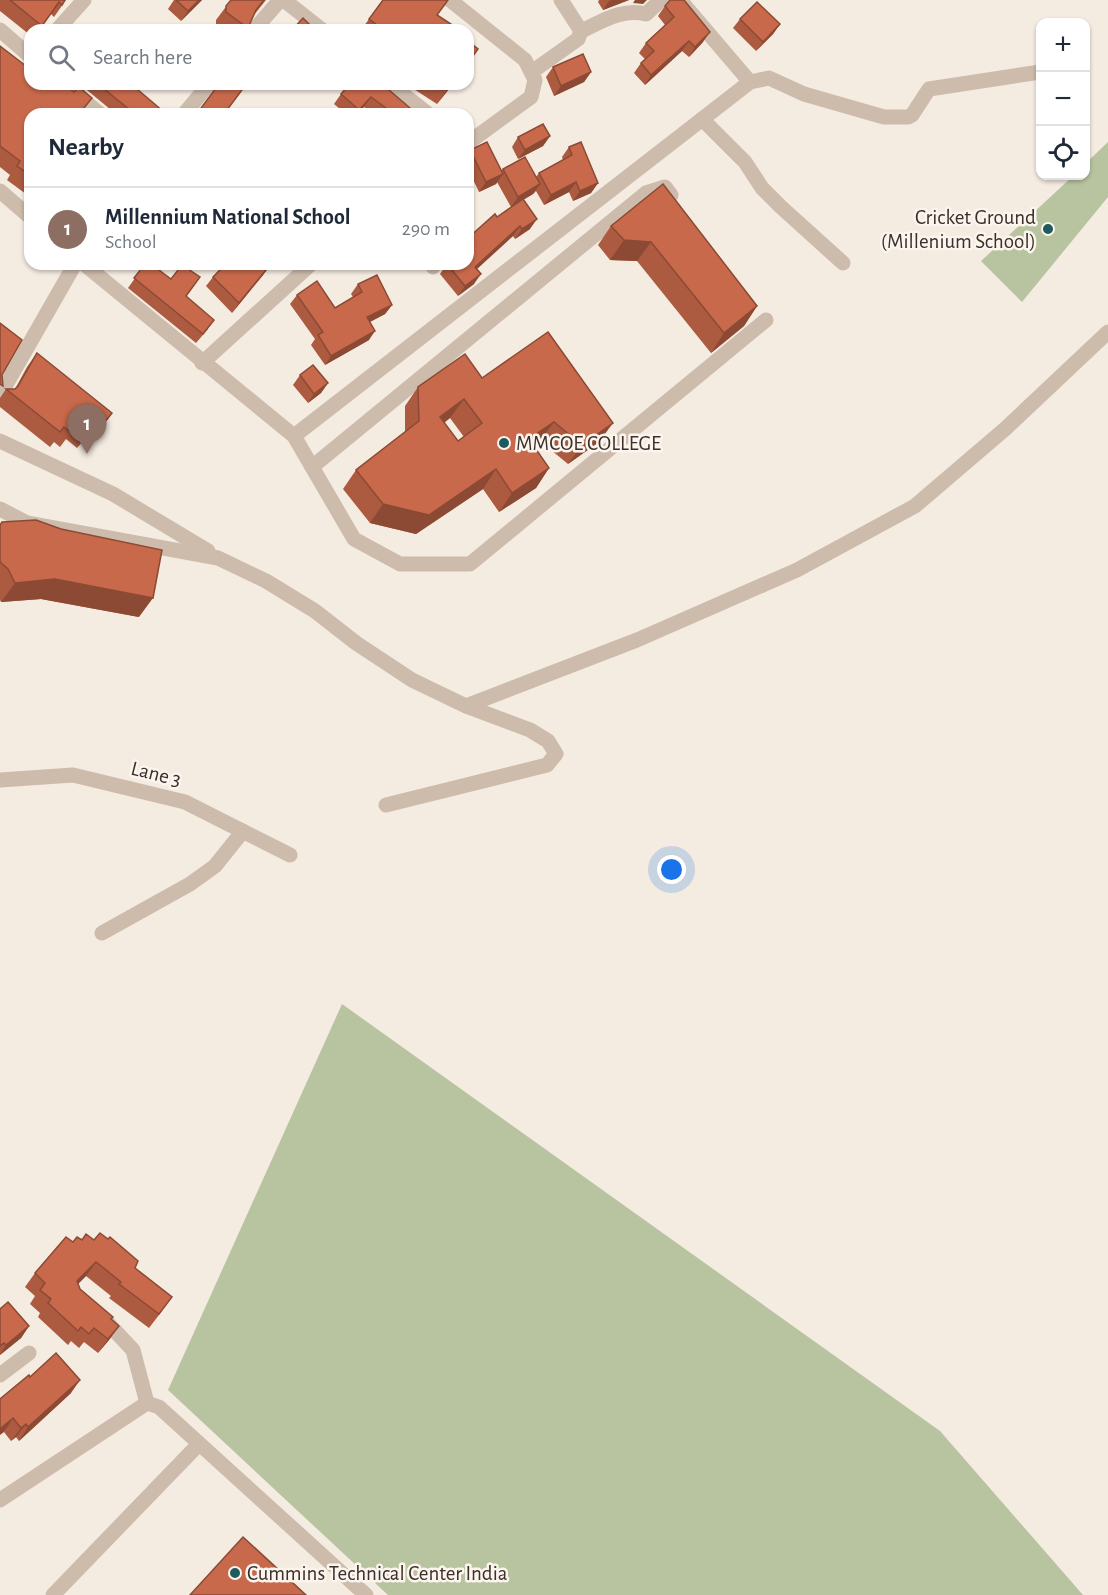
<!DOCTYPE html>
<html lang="en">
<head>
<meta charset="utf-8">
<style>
  :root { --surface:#fff; --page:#f2f2f3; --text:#1f2937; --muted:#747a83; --line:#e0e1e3; --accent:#7c3aed }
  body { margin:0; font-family:"Alegreya Sans",sans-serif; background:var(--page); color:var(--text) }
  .controls { position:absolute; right:18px; top:18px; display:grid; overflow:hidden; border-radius:12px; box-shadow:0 2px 4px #0004 }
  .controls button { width:54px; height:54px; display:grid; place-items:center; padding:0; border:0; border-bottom:2px solid var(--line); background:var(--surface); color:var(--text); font:30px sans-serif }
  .you { position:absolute; left:672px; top:870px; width:21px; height:21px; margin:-15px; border:4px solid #fff; border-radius:50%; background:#1a73e8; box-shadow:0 0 0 9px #1a73e833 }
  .badge { display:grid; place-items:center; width:39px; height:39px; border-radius:50%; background:var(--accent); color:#fff; font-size:20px; font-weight:700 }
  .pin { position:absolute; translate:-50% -50px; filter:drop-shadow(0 2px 3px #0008) }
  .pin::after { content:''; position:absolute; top:32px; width:21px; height:18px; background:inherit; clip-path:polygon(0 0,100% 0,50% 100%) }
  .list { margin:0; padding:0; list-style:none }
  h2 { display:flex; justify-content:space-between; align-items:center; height:78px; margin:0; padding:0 24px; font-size:26px }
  h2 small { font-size:20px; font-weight:400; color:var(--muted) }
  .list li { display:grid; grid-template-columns:39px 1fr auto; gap:18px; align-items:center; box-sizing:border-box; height:84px; padding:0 24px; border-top:2px solid var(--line) }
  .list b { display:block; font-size:22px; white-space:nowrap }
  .list p { margin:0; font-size:20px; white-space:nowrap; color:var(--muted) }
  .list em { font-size:20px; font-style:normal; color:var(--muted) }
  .icon { flex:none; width:33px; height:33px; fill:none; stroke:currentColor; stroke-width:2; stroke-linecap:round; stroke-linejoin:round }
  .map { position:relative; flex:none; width:1108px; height:1595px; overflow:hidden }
  .search { position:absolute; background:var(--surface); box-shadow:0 2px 4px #0004; left:24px; top:24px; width:450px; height:66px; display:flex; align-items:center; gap:15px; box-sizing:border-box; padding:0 21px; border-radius:18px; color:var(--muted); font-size:22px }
  .panel { position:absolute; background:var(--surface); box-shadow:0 2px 4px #0004; left:24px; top:108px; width:450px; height:162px; border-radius:18px }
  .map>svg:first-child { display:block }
  .green { fill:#b8c4a0 }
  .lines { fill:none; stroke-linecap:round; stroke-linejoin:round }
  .minor { stroke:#cdbbac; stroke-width:15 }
  .wall { fill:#ac5a40; fill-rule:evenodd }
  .shaded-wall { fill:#8c4a34 }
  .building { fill:#c8694b; stroke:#8c4a34; stroke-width:1.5; fill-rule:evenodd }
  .poi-dot { fill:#1f5a5e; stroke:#fbf5ee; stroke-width:2 }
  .labels { text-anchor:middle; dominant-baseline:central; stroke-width:5; stroke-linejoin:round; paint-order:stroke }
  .poi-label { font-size:21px; fill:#3b302b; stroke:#fbf5ee; text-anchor:start }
  .street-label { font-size:21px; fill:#3b302b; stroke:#fbf5ee }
</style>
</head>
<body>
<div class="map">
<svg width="1108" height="1595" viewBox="0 0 1108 1595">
  <rect width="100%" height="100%" fill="#f4ebe1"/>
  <g class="green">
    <path d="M1108,142V197L1022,302L981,261L1073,176H1086V163Z"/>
    <path d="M342,1004L940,1431L1083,1595H388L168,1390Z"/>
  </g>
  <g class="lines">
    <g class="minor">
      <path d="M284,0L322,30"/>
      <path d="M450,0L525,60L535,80L531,97L468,143"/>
      <path d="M680,0L750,82"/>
      <path d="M0,30L30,56"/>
      <path d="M57,30L84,0"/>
      <path d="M254,30L280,0"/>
      <path d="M581,31C603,21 622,8 646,14L661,0"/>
      <path d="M533,71L578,39L581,31L561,0"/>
      <path d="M64,84L100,114"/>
      <path d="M390,84L428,114"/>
      <path d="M184,114L209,84"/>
      <path d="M702,119L745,162L762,188L781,207L843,263"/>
      <path d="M0,191L30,217"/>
      <path d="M84,264L294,436L354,539L400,564H470L766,320"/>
      <path d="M432,264L433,267"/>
      <path d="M202,363L311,264"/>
      <path d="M0,395L75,264"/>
      <path d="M294,436L750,82L769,78L804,94L884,117H908L912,115L929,89L1040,72"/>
      <path d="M0,441L113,494L208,551"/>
      <path d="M312,467L646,193L665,187L671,195"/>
      <path d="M0,509L27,523L218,558L266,581L315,611L356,643L412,680L466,706"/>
      <path d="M0,780L73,775L185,802L290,855"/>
      <path d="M386,805L547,765L556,754L548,741L530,730L466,706L637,640L797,570L915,506L1005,429L1108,332"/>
      <path d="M102,933L190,884L215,866L243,831"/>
      <path d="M101,1316L133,1350L147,1403"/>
      <path d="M0,1375L29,1353"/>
      <path d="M0,1500L147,1403L159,1407L366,1595"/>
      <path d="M53,1595L199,1444"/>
    </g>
  </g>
  <g class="wall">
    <path d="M0,0H66L54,17L51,14L39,30H30V35L0,11Z"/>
    <path d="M174,0H202L181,21L168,9Z"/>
    <path d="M231,0H266L254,15L246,30H223L216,25V20Z"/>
    <path d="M383,0L437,15L460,30H361Z"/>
    <path d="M599,0H629L603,10L598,2Z"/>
    <path d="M665,6L703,42L689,57L682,51L645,85L634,73L641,63L645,59L639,53L646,43L665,25L658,16Z"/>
    <path d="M740,19L780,24L773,34L756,51L733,28Z"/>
    <path d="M0,46L30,84L74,92L92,98L80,114H30V197L7,180L10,175L0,167Z"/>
    <path d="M553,67L591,72L584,82L554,96L546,77Z"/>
    <path d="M83,84H131L163,114H116L82,86Z"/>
    <path d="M315,84H324L321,88Z"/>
    <path d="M350,84L405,114H374L364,107L357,114H346L334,104L341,94Z"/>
    <path d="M406,84H453L437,104Z"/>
    <path d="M201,108L224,114H196Z"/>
    <path d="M550,136L543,146L518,159L512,147L518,137Z"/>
    <path d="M569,147L598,183L591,193L573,201L569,192L544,205L536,191L533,194L523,200L530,229L515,239L513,236L477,269L474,284L458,296L440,274L446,265L445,264H468L497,217L511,207L497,182L496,184L479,192L468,169V153L470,150L501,171L503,169L536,177L539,173L563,160L562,157Z"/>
    <path d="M663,184L757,306L744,326L711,353L637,261L610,260L598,245L611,226Z"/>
    <path d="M145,264L186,296L208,329L196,343L128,288Z"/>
    <path d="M213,264H269L270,265L263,275L232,313L206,286L213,277L220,269Z"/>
    <path d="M358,284L392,305L385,314L370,322L369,340L325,365L311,345L315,339L290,304L297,295L335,308L353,297L351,294Z"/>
    <path d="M37,353L102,427L90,443L85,439L77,448L66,439L60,447L54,442L50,447L0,407V398L6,389H15L27,367Z"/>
    <path d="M300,375L328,383L321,393L308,403L293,385Z"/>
    <path d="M482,378L599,442L568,464L540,441L534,446L549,468L536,488L499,512L483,489L416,534L370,523L343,489L356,470L405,432V406L418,387ZM450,418L464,437L458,441L444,423Z"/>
    <path d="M0,525L139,617L41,599L1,602L0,600Z"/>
    <path d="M82,1240L135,1268L162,1311L149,1328L109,1298L111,1296L86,1276L78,1284L80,1289L119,1326L109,1340L98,1353L84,1342L79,1348L71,1341L68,1345L38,1317L40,1313L30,1304L35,1296L25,1287L35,1273L73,1242Z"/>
    <path d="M0,1309L29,1326L21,1338L0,1355Z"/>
    <path d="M30,1377L71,1393L19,1441L16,1437L11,1441L4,1432Z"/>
  </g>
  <g class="shaded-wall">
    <path d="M199,0H202L181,21L188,11Z"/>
    <path d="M612,0H629L603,10L609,1Z"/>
    <path d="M635,0H647L643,4L633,3Z"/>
    <path d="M780,24L773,34L756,51L763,42Z"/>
    <path d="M710,32L703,42L689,57L695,47Z"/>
    <path d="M689,41L682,51L645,85L651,75Z"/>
    <path d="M591,72L584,82L554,96L561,86Z"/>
    <path d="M451,84H453L437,104Z"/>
    <path d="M371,97L364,107L357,114H356Z"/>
    <path d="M550,136L543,146L518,159L525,150Z"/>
    <path d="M503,174L496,184L479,192L486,182Z"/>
    <path d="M576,182L569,192L544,205L551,195Z"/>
    <path d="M598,183L591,193L573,201L580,191Z"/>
    <path d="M540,184L533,194L511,207L518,197Z"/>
    <path d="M537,219L530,229L515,239L522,229Z"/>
    <path d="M520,226L513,236L468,277L475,267Z"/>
    <path d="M624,240L651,242L637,261L610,260Z"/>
    <path d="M270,265L263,275L232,313L239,303Z"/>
    <path d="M481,274L474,284L458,296L465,286Z"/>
    <path d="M392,305L385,314L360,327L367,317Z"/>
    <path d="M757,306L744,326L711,353L724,333Z"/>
    <path d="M375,331L369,340L325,365L331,356Z"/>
    <path d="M328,383L321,393L308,403L314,394Z"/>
    <path d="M464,399L450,418L426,436L440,417Z"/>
    <path d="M112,413L102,427L90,443L100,428Z"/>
    <path d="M554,422L540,441L516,458L529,439Z"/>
    <path d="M613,423L599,442L568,464L582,445Z"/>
    <path d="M549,468L536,488L499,512L512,493Z"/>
    <path d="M496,469L483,489L416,534L370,523L383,504Z"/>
    <path d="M55,579L153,598L139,617L41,599L1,602L15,583Z"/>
    <path d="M96,1262L86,1276L67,1295L77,1281Z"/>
    <path d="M29,1326L21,1338L0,1355L6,1345Z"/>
    <path d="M119,1326L109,1340L98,1353L108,1339Z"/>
    <path d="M80,1380L71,1393L19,1441L28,1427Z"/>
    <path d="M13,1418L4,1432L0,1435V1429Z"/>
    <path d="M26,1424L16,1437L11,1441L21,1428Z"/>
  </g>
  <g class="building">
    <path d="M10,0H65L62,5L59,2L42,26Z"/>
    <path d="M176,0H199L188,11Z"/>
    <path d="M231,0H264L256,10L248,28L226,12V6Z"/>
    <path d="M383,0H448L437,15L460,30H384L369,19Z"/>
    <path d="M670,0H684L710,32L695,47L689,41L651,75L641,63L654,51L646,43L674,17L665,6Z"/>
    <path d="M757,2L780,24L763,42L740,19Z"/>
    <path d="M303,18L315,30H292Z"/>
    <path d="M468,41L478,49L468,63Z"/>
    <path d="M0,46L30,69V84H64L74,92L79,87L92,98L79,114H30V175L17,166L20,161L0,146Z"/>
    <path d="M583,54L591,72L561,86L553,67Z"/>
    <path d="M98,84H131L164,112L162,114H135Z"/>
    <path d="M219,84H234L242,90L224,114H209L201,108Z"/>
    <path d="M350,84H382L410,108L405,114H394L371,97L359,110L341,94Z"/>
    <path d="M265,110L269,114H262Z"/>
    <path d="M543,124L550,136L525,150L518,137Z"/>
    <path d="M487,142L503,174L486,182L470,150Z"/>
    <path d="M581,142L598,183L580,191L576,182L551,195L539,173L572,155L569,147Z"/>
    <path d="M525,157L540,184L518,197L503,169Z"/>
    <path d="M663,184L757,306L724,333L651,242L624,240L611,226Z"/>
    <path d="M523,199L537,219L522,229L520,226L475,267L481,274L465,286L447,264H468V238L495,214L497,217Z"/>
    <path d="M145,264H151L171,279L182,265L200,277L186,296L214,320L203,334L134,278Z"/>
    <path d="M226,264H269L270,265L239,303L213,277Z"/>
    <path d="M377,275L392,305L367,317L375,331L331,356L318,335L323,332L297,295L317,281L335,308L362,292L358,284Z"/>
    <path d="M0,323L22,340L2,375L3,386L0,384Z"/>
    <path d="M548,332L613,423L582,445L554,422L529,439L549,468L512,493L496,469L429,515L383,504L356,470L419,421L418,387L465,354L482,378ZM464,399L482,423L458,441L440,417Z"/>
    <path d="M37,353L112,413L100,428L95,424L88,433L76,425L70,432L64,427L60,432L6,389H15L18,386Z"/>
    <path d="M313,365L328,383L314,394L300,375Z"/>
    <path d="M36,520L61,529L162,550L153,598L55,579L15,583L8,569L0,562V525L2,522Z"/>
    <path d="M100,1233L108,1239L110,1237L138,1261L135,1268L172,1297L159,1314L119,1284L121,1282L96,1262L77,1281L80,1289L113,1317L111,1319L119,1326L108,1339L94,1328L89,1334L81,1327L78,1331L48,1303L51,1299L40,1290L45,1283L35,1273L66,1237L73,1242L77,1237L82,1240L86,1234L94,1240Z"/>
    <path d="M8,1302L29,1326L6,1345L4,1343L0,1346V1309Z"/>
    <path d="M56,1353L80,1380L28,1427L26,1424L21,1428L13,1418L0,1429V1399L29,1375L30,1377Z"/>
    <path d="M243,1537L306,1595H190Z"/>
  </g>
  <g class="poi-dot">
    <circle cx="1048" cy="229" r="6"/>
    <circle cx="504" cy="443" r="6"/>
    <circle cx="235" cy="1573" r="6"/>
  </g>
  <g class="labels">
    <g class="poi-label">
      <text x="1036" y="217" text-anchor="end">Cricket Ground<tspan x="1036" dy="24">(Millenium School)</tspan></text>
      <text x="516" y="443">MMCOE COLLEGE</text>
      <text x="247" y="1573">Cummins Technical Center India</text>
    </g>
    <g class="street-label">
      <text transform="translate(156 774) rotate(14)">Lane 3</text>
    </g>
  </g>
</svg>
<div class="controls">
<button>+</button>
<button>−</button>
<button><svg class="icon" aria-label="locate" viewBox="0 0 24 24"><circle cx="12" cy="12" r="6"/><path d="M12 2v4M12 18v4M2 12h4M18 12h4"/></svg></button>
</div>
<div class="you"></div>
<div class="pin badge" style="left:87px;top:454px;background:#8d6e63">1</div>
<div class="search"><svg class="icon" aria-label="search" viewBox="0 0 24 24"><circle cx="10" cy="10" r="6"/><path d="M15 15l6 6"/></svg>Search here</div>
<section class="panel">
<h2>Nearby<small></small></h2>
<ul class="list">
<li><span class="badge" style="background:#8d6e63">1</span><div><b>Millennium National School</b><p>School</p></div><em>290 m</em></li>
</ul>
</section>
</div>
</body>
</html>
